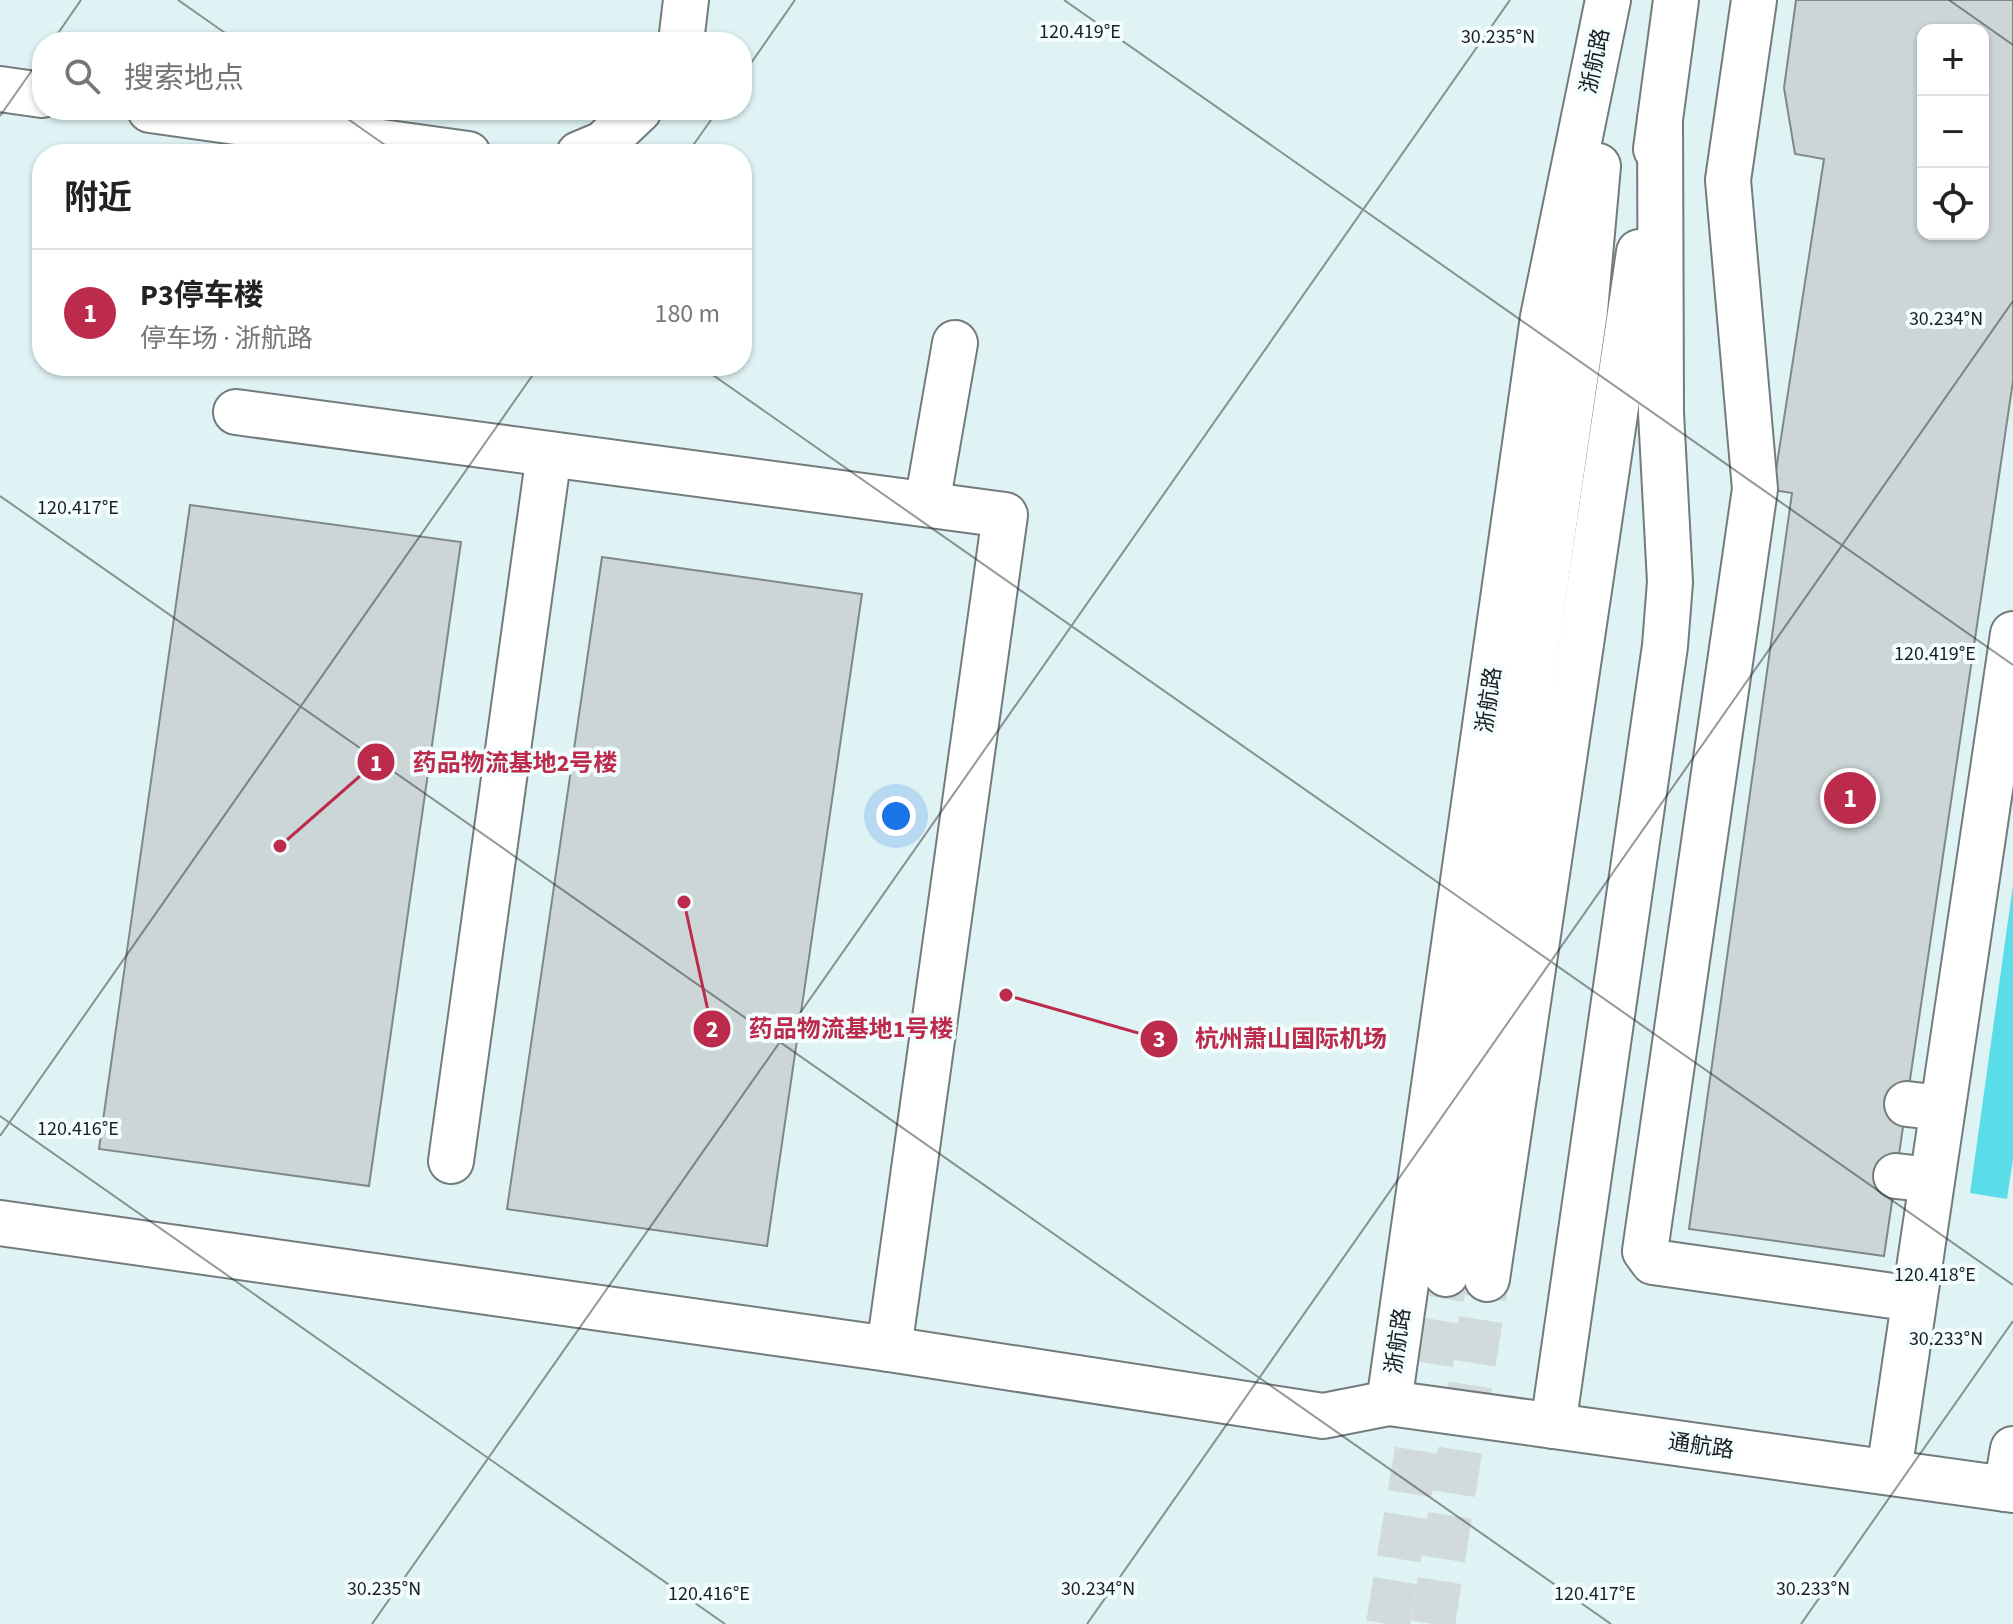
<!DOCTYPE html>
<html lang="zh">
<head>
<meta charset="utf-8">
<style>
  :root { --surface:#fff; --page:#f2f2f2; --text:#222; --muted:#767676; --line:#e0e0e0; --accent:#bc2b4c }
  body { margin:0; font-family:"Source Sans 3","Noto Sans SC",sans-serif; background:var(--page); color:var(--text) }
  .controls { position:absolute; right:24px; top:24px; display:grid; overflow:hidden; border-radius:16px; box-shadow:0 2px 6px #0004 }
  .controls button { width:72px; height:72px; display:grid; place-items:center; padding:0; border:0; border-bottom:2px solid var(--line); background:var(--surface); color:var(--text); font:40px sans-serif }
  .you { position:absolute; left:896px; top:816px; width:28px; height:28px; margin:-20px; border:6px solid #fff; border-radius:50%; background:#1a73e8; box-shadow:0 0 0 12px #1a73e833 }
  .badge { display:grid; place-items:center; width:52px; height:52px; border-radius:50%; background:var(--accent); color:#fff; font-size:26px; font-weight:700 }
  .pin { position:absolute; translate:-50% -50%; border:4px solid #fff; box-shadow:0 2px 8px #0006 }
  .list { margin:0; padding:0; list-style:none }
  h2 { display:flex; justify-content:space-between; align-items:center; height:104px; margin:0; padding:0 32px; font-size:34px }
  h2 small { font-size:26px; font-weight:400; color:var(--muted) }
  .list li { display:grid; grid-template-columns:52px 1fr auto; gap:24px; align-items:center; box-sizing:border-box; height:128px; padding:0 32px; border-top:2px solid var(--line) }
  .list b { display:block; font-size:30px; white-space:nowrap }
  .list p { margin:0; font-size:26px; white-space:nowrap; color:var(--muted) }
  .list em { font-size:26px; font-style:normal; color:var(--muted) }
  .icon { flex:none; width:44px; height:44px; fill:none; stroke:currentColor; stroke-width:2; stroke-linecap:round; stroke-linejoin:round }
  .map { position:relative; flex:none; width:2013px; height:1624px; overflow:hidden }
  .search { position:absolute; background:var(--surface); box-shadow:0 2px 6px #0004; left:32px; top:32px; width:720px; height:88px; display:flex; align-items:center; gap:20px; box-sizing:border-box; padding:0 28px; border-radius:32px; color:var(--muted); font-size:30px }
  .panel { position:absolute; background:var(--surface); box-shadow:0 2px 6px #0004; left:32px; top:144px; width:720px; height:232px; border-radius:32px }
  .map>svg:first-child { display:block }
  .built { fill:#dff2f4; fill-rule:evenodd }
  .water { fill:#5bdde9 }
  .building { fill:#ccd6d7; stroke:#7f8889; stroke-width:2; fill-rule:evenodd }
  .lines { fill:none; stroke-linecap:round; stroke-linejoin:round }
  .minor-tunnel { stroke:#d2dbdc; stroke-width:44; stroke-dasharray:44 22; stroke-linecap:butt }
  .minor-casing { stroke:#737b7c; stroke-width:48 }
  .minor { stroke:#fff; stroke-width:44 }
  .ticks { fill:none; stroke:#191d1d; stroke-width:2; stroke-opacity:0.45 }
  .labels { text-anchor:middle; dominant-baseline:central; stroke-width:8; stroke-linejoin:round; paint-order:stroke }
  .street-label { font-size:22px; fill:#191d1d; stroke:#f3fdfe }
  .ticks-label { font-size:20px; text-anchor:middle; fill:#191d1d; stroke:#f3fdfe; stroke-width:8; stroke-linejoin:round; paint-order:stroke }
  .leader { fill:none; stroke:#bc2b4c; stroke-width:3 }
  .callout-dot { fill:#bc2b4c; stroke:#f3fdfe; stroke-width:3 }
  .mark-label { font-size:24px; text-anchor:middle; font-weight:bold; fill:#fff }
  .callout-label { font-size:24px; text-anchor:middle; font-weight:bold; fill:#bc2b4c; stroke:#f3fdfe; stroke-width:8; stroke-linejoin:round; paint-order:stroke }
</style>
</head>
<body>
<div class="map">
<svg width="2013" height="1624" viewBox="0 0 2013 1624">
  <rect width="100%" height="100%" fill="#f3fdfe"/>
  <path class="built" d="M0,0H2013V1624H0ZM1923,30H1983V234H1923ZM42,42H742V110H42ZM42,154H742V366H42Z"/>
  <path class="water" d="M2013,885V1159L2007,1199L1970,1193Z"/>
  <g class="building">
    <path d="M1796,0H2013V381L1884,1256L1689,1229L1792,493L1773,490L1824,159L1795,154L1784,88ZM1923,30H1983V234H1923Z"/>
    <path d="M190,505L461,542L369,1186L99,1149Z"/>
    <path d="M602,557L862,594L767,1246L507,1209Z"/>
  </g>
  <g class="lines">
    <g class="minor-tunnel">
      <path d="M1388,1624L1446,1274"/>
      <path d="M1433,1624L1487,1279"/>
    </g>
    <g class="minor-casing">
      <g id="minor">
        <path d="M1754,0L1728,180L1755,489L1645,1251L1653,1262L1914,1299"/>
        <path d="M681,42L686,0"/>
        <path d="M0,89L42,95"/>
        <path d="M150,110L468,154"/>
        <path d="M1656,149L1676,0"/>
        <path d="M579,154L603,144L639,110"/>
        <path d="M236,412L1005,515L889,1349"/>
        <path d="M927,504L955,343"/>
        <path d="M1907,1104L1942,1108"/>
        <path d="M451,1161L549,454"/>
        <path d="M1896,1176L1932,1180"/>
        <path d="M0,1223L889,1349L1323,1416L1389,1403L2013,1490"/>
        <path d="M1446,1274L1585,311L1598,166"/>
        <path d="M1487,1279L1639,252"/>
        <path d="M1389,1403L1543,317L1608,0"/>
        <path d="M1553,1426L1665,646L1670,582L1661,413L1660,119"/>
        <path d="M1889,1472L2013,634"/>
        <path d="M2006,1489L2013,1449"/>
      </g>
    </g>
    <use href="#minor" class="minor"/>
  </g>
  <path class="ticks" d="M178,0L238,42M1064,0L2013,665M1949,0L2013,45M52,42L81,0M742,76L795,0M335,110L398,154M0,116L42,56M687,154L718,110M700,366L2013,1285M0,496L1611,1624M0,1116L725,1624M0,1136L539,366M372,1624L1510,0M1087,1624L2013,301M1801,1624L2013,1321"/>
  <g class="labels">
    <g class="street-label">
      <text transform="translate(1595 61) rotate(-78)">浙航路</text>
      <text transform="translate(1489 700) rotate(-82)">浙航路</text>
      <text transform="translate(1398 1341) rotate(-82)">浙航路</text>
      <text transform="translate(1701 1446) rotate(8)">通航路</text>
    </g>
  </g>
  <g class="ticks-label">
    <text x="1080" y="38">120.419°E</text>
    <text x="1498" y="43">30.235°N</text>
    <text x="1946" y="325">30.234°N</text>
    <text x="78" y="514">120.417°E</text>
    <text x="1935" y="660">120.419°E</text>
    <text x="78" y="1135">120.416°E</text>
    <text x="1935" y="1281">120.418°E</text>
    <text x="1946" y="1345">30.233°N</text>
    <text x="384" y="1595">30.235°N</text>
    <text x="1098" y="1595">30.234°N</text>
    <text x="1813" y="1595">30.233°N</text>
    <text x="709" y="1600">120.416°E</text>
    <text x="1595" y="1600">120.417°E</text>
  </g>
  <path class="leader" d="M280 846L376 762M684 902L712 1029M1006 995L1159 1039"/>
  <g class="callout-dot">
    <circle cx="280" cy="846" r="8"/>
    <circle cx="684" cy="902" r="8"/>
    <circle cx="1006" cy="995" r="8"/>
    <circle cx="376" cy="762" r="20"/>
    <circle cx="712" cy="1029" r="20"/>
    <circle cx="1159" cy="1039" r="20"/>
  </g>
  <g class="mark-label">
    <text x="376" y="771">1</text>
    <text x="712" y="1037">2</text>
    <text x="1159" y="1047">3</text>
  </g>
  <g class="callout-label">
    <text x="515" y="771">药品物流基地2号楼</text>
    <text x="851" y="1037">药品物流基地1号楼</text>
    <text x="1291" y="1047">杭州萧山国际机场</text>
  </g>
</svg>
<div class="controls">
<button>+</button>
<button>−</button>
<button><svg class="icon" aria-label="locate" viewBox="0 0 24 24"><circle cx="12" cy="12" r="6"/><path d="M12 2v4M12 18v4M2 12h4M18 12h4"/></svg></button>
</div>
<div class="you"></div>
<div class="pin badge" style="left:1850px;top:798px">1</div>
<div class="search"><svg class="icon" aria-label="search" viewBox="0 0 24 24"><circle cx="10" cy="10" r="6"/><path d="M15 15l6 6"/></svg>搜索地点</div>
<section class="panel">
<h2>附近<small></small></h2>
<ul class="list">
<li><span class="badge">1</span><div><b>P3停车楼</b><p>停车场 · 浙航路</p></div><em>180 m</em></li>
</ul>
</section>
</div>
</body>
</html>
